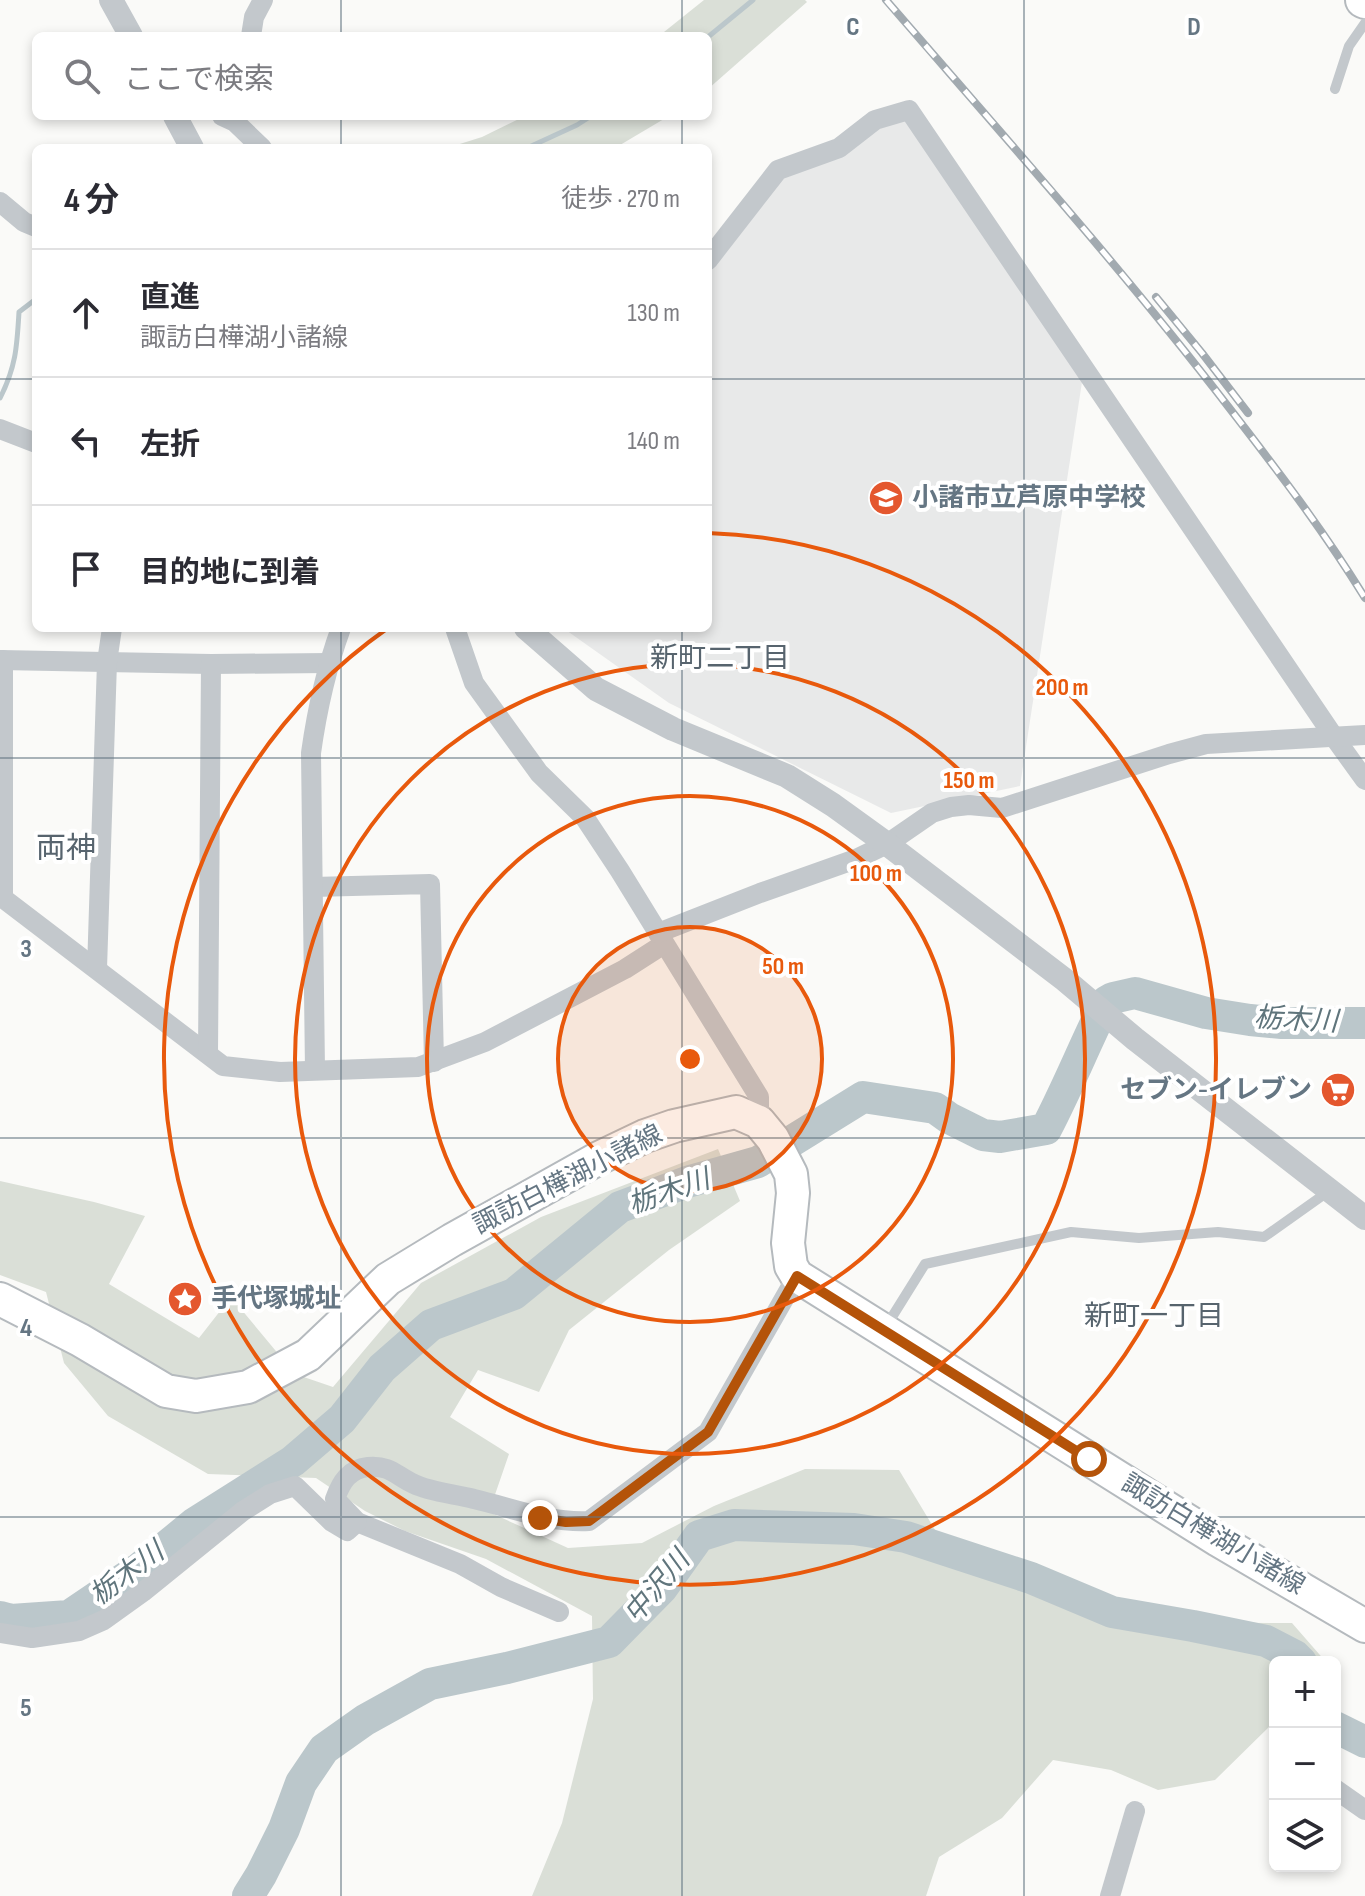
<!DOCTYPE html>
<html lang="ja">
<head>
<meta charset="utf-8">
<style>
  :root { --surface:#fff; --page:#f7f7f7; --text:#2b2b33; --muted:#7c7c81; --line:#e1e1e2 }
  body { margin:0; font-family:"Sofia Sans Condensed","Noto Sans JP",sans-serif; background:var(--page); color:var(--text) }
  .controls { position:absolute; right:24px; bottom:24px; display:grid; overflow:hidden; border-radius:12px; box-shadow:0 4px 12px #0003 }
  .controls button { width:72px; height:72px; display:grid; place-items:center; padding:0; border:0; border-bottom:2px solid var(--line); background:var(--surface); color:var(--text); font:40px sans-serif }
  .stop { position:absolute; width:24px; height:24px; margin:-18px; border:6px solid #b45309; border-radius:50%; background:#fff }
  .stop.end { background:#b45309; border-color:#fff; box-shadow:0 2px 8px #0008 }
  .list { margin:0; padding:0; list-style:none }
  h2 { display:flex; justify-content:space-between; align-items:center; height:104px; margin:0; padding:0 32px; font-size:34px }
  h2 small { font-size:26px; font-weight:400; color:var(--muted) }
  .list li { display:grid; grid-template-columns:52px 1fr auto; gap:24px; align-items:center; box-sizing:border-box; height:128px; padding:0 32px; border-top:2px solid var(--line) }
  .list b { display:block; font-size:30px; white-space:nowrap }
  .list p { margin:0; font-size:26px; white-space:nowrap; color:var(--muted) }
  .list em { font-size:26px; font-style:normal; color:var(--muted) }
  .icon { flex:none; width:44px; height:44px; fill:none; stroke:currentColor; stroke-width:2; stroke-linecap:round; stroke-linejoin:round }
  .map { position:relative; flex:none; width:1365px; height:1896px; overflow:hidden }
  .search { position:absolute; background:var(--surface); box-shadow:0 4px 12px #0003; left:32px; top:32px; width:680px; height:88px; display:flex; align-items:center; gap:20px; box-sizing:border-box; padding:0 28px; border-radius:12px; color:var(--muted); font-size:30px }
  .panel { position:absolute; background:var(--surface); box-shadow:0 4px 12px #0003; left:32px; top:144px; width:680px; height:488px; border-radius:12px }
  .map>svg:first-child { display:block }
  .built { fill:#e8e9e9 }
  .green { fill:#dadfd7 }
  .lines { fill:none; stroke-linecap:round; stroke-linejoin:round }
  .stream { stroke:#bbc7cb; stroke-width:5 }
  .river { stroke:#bbc7cb; stroke-width:32 }
  .primary-casing { stroke:#b5babe; stroke-width:36 }
  .trunk-casing { stroke:#b4b9bd; stroke-width:38 }
  .service { stroke:#c3c8cc; stroke-width:10 }
  .minor { stroke:#c3c8cc; stroke-width:20 }
  .tertiary { stroke:#c3c8cc; stroke-width:24 }
  .primary { stroke:#fff; stroke-width:32 }
  .trunk { stroke:#fff; stroke-width:34 }
  .rail-casing { stroke:#a2aab0; stroke-width:8 }
  .rail { stroke:#fff; stroke-width:5; stroke-dasharray:15; stroke-linecap:butt }
  .route { stroke:#b45309; stroke-width:10 }
  .grid { fill:none; stroke:#657683; stroke-width:2; stroke-opacity:0.55 }
  .ring { fill:none; stroke:#e8590c; stroke-width:4 }
  .labels { text-anchor:middle; dominant-baseline:central; stroke-width:8; stroke-linejoin:round; paint-order:stroke }
  .poi-label { font-size:26px; font-weight:bold; fill:#657683; stroke:#fff; text-anchor:start }
  .street-label { font-size:26px; fill:#657683; stroke:#fff }
  .neighbourhood-label { font-size:28px; fill:#57646e; stroke:#fff }
  .water-label { font-size:28px; font-style:italic; fill:#60757c; stroke:#fff }
  .quarter-label { font-size:30px; fill:#57646e; stroke:#fff }
  .grid-label { font-size:26px; text-anchor:middle; font-weight:bold; fill:#657683; stroke:#fff; stroke-width:8; stroke-linejoin:round; paint-order:stroke }
  .centre { fill:#e8590c; stroke:#fff; stroke-width:4 }
  .ring-label { font-size:24px; text-anchor:middle; font-weight:bold; fill:#e8590c; stroke:#fff; stroke-width:8; stroke-linejoin:round; paint-order:stroke }
</style>
</head>
<body>
<div class="map">
<svg width="1365" height="1896" viewBox="0 0 1365 1896">
  <rect width="100%" height="100%" fill="#fafaf8"/>
  <path class="built" d="M909,110L1084,369L1020,786L891,813L669,703L563,628H708V260L778,170Z"/>
  <g class="green">
    <path d="M704,0H805L807,2L708,89V36H659Z"/>
    <path d="M525,116H669L615,148H447L482,137Z"/>
    <path d="M718,1149L740,1201L669,1250L569,1330L539,1392L478,1370L450,1417L509,1454L489,1512L568,1548L642,1543L714,1506L805,1469L899,1470L955,1563L1103,1622L1292,1623L1326,1662H1275V1721L1215,1780L1158,1790L1111,1770L1053,1760L1002,1818L939,1857L926,1896H532L562,1823L593,1699L592,1616L486,1559L405,1531L365,1511L316,1478L208,1474L108,1416L64,1363L46,1292L0,1275V1181L94,1202L145,1216L109,1284L199,1338L231,1297L295,1374L333,1387L421,1283L541,1217Z"/>
  </g>
  <g class="lines">
    <g class="stream">
      <path d="M708,37L753,0"/>
      <path d="M527,148L577,125L591,116"/>
      <path d="M0,398C16,367 17,346 19,312L36,299"/>
    </g>
    <g class="river">
      <path d="M0,1617L11,1620L69,1616L140,1568L195,1523L293,1461L342,1419L382,1368L431,1325L514,1294L620,1207L687,1182L758,1162L863,1097L935,1108L949,1118L983,1135L1000,1137L1046,1129C1068,1087 1085,1044 1106,1002L1113,998L1135,993L1206,1013L1250,1020L1282,1023H1365"/>
      <path d="M1335,1727L1365,1742"/>
      <path d="M248,1896L261,1875L284,1829L301,1783L324,1749L365,1720L430,1684L507,1668L609,1642L662,1588L699,1536L734,1525L854,1529L906,1537L1031,1578L1112,1612L1193,1626L1266,1641L1295,1656L1301,1662"/>
    </g>
    <g class="primary-casing">
      <path id="primary" d="M0,1299L80,1340L166,1391L196,1396L248,1387L308,1355L388,1279L452,1240L599,1158L645,1136L674,1126L736,1112L759,1122L773,1139L791,1174L793,1193L788,1243L791,1266L797,1276L1218,1540L1365,1626"/>
    </g>
    <g class="trunk-casing">
      <path id="trunk" d="M1363,0L1365,1"/>
    </g>
    <g class="service">
      <path d="M1335,89L1349,46L1365,23"/>
      <path d="M887,1325L925,1264L1071,1232L1139,1238L1218,1232L1264,1237L1329,1191"/>
    </g>
    <g class="minor">
      <path d="M251,36L254,17L263,0"/>
      <path d="M222,116L235,122L262,148"/>
      <path d="M0,202L24,222L36,227"/>
      <path d="M708,260L778,170L839,148L875,120L909,110L1334,737L1365,780"/>
      <path d="M0,429L36,443"/>
      <path d="M455,628L474,683L539,773L585,818L620,871L759,1097V1122"/>
      <path d="M0,660L211,664L329,663"/>
      <path d="M313,887L430,884L434,1062"/>
      <path d="M0,896L223,1066L280,1072L418,1067L485,1042L625,969L664,944"/>
      <path d="M3,898V660"/>
      <path d="M658,933L760,893L856,859L887,844L932,813L951,807L969,805L1002,808L1169,754L1206,744L1365,735"/>
      <path d="M97,969L107,662L112,628"/>
      <path d="M208,1053L211,664"/>
      <path d="M315,1070L311,753C317,710 326,669 341,628"/>
      <path d="M559,1612L501,1587L460,1564L357,1522L335,1499C341,1482 349,1469 368,1467C391,1465 396,1476 414,1484C430,1492 456,1494 474,1499C513,1508 548,1523 589,1521L708,1432L797,1276"/>
      <path d="M0,1633L32,1638L79,1631L104,1620L143,1592L243,1511L270,1494L295,1486L332,1522L347,1531L357,1522"/>
      <path d="M1335,1789L1365,1810"/>
      <path d="M1110,1896L1135,1811"/>
    </g>
    <g class="tertiary">
      <path d="M111,0L131,36"/>
      <path d="M175,116L192,148"/>
      <path d="M526,628L596,689L673,729L787,776L833,805L887,844L1065,980L1135,1039L1365,1218"/>
    </g>
    <use href="#primary" class="primary"/>
    <use href="#trunk" class="trunk"/>
    <g class="rail-casing">
      <g id="rail">
        <path d="M886,0C1001,133 1119,265 1227,405C1275,467 1324,531 1365,598"/>
        <path d="M1156,297L1202,353L1248,413"/>
      </g>
    </g>
    <use href="#rail" class="rail"/>
  </g>
  <g class="lines">
    <path class="route" d="M540,1518L566,1522L589,1521L708,1432L797,1276L1089,1459"/>
  </g>
  <path class="grid" d="M341,0V36M682,0V36M1024,0V1896M341,116V148M682,116V148M0,379H36M708,379H1365M341,628V1896M682,628V1896M0,758H1365M0,1138H1365M0,1517H1365"/>
  <circle cx="690" cy="1059" r="132" fill="#e8590c" fill-opacity=".12"/>
  <g class="ring">
    <circle cx="690" cy="1059" r="132"/>
    <circle cx="690" cy="1059" r="263"/>
    <circle cx="690" cy="1059" r="395"/>
    <path d="M708 533A526 526 0 1 1 388 628"/>
  </g>
  <defs>
    <g id="school-disc" transform="scale(1.8)"><circle r="9.5" fill="#e4572e" stroke="#fff"/><path d="M0-5L7-2L0 1L-7-2ZM-4 1L0 2.5L4 1V4Q0 6-4 4Z" fill="#fff"/></g>
    <g id="supermarket-disc" transform="scale(1.8)"><circle r="9.5" fill="#e4572e" stroke="#fff"/><path d="M-6-5.5h2.5l.6 2H6L4.5 2H-2.5L-4.4-4H-6ZM-1.5 3.2a1.3 1.3 0 1 0 .1 0ZM3 3.2a1.3 1.3 0 1 0 .1 0Z" fill="#fff"/></g>
    <g id="sight-disc" transform="scale(1.8)"><circle r="9.5" fill="#e4572e" stroke="#fff"/><path d="M0-6L1.8-2.2L6-1.7L2.9 1.2L3.7 5.4L0 3.3L-3.7 5.4L-2.9 1.2L-6-1.7L-1.8-2.2Z" fill="#fff"/></g>
  </defs>
  <g fill-rule="evenodd">
    <use href="#school-disc" x="886" y="498"/>
    <use href="#supermarket-disc" x="1338" y="1090"/>
    <use href="#sight-disc" x="185" y="1299"/>
  </g>
  <g class="labels">
    <g class="poi-label">
      <text x="912" y="498">小諸市立芦原中学校</text>
      <text x="1312" y="1090" text-anchor="end">セブン-イレブン</text>
      <text x="211" y="1299">手代塚城址</text>
    </g>
    <g class="street-label">
      <text transform="translate(568 1180) rotate(-27)">諏訪白樺湖小諸線</text>
      <text transform="translate(1213 1535) rotate(31)">諏訪白樺湖小諸線</text>
    </g>
    <g class="neighbourhood-label">
      <text x="720" y="658">新町二丁目</text>
      <text x="1154" y="1316">新町一丁目</text>
    </g>
    <g class="water-label">
      <text transform="translate(1296 1020) rotate(3)">栃木川</text>
      <text transform="translate(669 1192) rotate(-19)">栃木川</text>
      <text transform="translate(127 1574) rotate(-37)">栃木川</text>
      <text transform="translate(657 1587) rotate(-50)">中沢川</text>
    </g>
    <g class="quarter-label">
      <text x="66" y="849">両神</text>
    </g>
  </g>
  <g class="grid-label">
    <text x="853" y="35">C</text>
    <text x="1194" y="35">D</text>
    <text x="26" y="957">3</text>
    <text x="26" y="1336">4</text>
    <text x="26" y="1716">5</text>
  </g>
  <circle cx="690" cy="1059" r="12" class="centre"/>
  <g class="ring-label">
    <text x="1062" y="695">200 m</text>
    <text x="969" y="788">150 m</text>
    <text x="876" y="881">100 m</text>
    <text x="783" y="974">50 m</text>
  </g>
</svg>
<div class="controls">
<button>+</button>
<button>−</button>
<button><svg class="icon" aria-label="layers" viewBox="0 0 24 24"><path d="M12 4l9 5-9 5-9-5zM3 14l9 5 9-5"/></svg></button>
</div>
<div class="stop" style="left:1089px;top:1459px"></div>
<div class="stop end" style="left:540px;top:1518px"></div>
<div class="search"><svg class="icon" aria-label="search" viewBox="0 0 24 24"><circle cx="10" cy="10" r="6"/><path d="M15 15l6 6"/></svg>ここで検索</div>
<section class="panel">
<h2>4 分<small>徒歩 · 270 m</small></h2>
<ul class="list">
<li><svg class="icon" aria-label="ahead" viewBox="0 0 24 24"><path d="M12 20V5M6 11l6-6 6 6"/></svg><div><b>直進</b><p>諏訪白樺湖小諸線</p></div><em>130 m</em></li>
<li><svg class="icon" aria-label="left" viewBox="0 0 24 24"><path d="M17 20v-9H6M10 6l-5 5 5 5"/></svg><div><b>左折</b></div><em>140 m</em></li>
<li><svg class="icon" aria-label="arrive" viewBox="0 0 24 24"><path d="M6 21V4h12l-3 4 3 4H6"/></svg><div><b>目的地に到着</b></div></li>
</ul>
</section>
</div>
</body>
</html>
